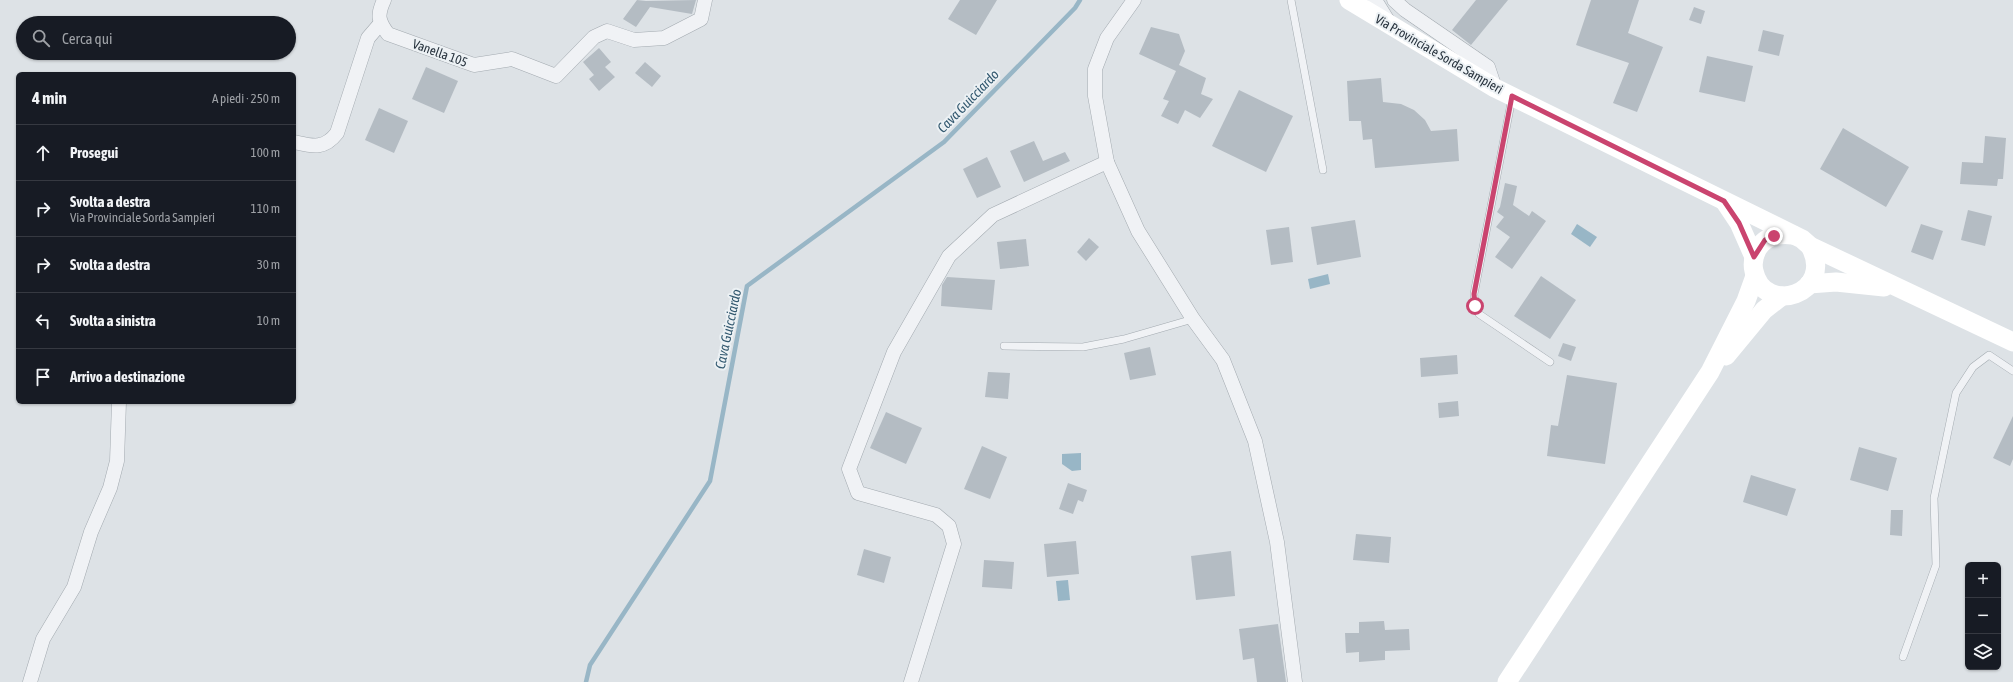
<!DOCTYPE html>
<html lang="it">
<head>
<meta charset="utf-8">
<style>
  :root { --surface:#171b24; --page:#242831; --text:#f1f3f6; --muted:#9ea1a6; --line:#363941 }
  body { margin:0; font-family:"Asap Condensed",sans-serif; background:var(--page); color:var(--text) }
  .controls { position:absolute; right:12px; bottom:12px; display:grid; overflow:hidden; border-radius:6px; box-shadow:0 1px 3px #0004 }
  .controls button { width:36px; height:36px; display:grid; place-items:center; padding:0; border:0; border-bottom:1px solid var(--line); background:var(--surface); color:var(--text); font:20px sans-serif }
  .stop { position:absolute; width:12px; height:12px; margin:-9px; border:3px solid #ca446f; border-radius:50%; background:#fff }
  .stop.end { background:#ca446f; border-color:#fff; box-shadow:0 1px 4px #0008 }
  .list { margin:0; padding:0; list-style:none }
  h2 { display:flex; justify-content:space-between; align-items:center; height:52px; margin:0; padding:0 16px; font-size:17px }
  h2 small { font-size:13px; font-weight:400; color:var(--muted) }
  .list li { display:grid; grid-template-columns:26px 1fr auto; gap:12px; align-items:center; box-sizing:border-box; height:56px; padding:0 16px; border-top:1px solid var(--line) }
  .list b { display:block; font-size:15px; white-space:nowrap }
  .list p { margin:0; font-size:13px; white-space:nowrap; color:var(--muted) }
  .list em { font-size:13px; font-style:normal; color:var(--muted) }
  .icon { flex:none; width:22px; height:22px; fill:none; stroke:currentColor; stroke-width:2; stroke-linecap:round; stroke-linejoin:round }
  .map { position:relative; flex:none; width:2013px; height:682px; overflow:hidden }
  .search { position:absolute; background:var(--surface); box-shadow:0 1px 3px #0004; left:16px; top:16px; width:280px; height:44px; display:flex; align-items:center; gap:10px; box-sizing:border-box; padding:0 14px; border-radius:22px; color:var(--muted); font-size:15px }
  .panel { position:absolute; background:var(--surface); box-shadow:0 1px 3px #0004; left:16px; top:72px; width:280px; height:332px; border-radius:6px }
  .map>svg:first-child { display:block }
  .water { fill:#98b6c6 }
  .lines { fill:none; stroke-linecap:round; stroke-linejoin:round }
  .stream { stroke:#98b6c6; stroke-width:4.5 }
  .building { fill:#b4bcc3 }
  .lane-casing { stroke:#a3aab0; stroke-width:8 }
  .street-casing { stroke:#a3aab0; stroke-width:15 }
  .lane { stroke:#f0f2f5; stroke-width:7 }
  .street { stroke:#f0f2f5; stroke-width:14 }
  .secondary { stroke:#fff; stroke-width:19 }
  .route { stroke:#ca446f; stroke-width:5 }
  .labels { text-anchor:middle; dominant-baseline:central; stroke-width:4; stroke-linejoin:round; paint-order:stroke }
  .street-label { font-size:13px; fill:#27323d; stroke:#ecf1f4 }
  .water-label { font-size:14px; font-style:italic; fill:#32586f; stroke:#ecf1f4 }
</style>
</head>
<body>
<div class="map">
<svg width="2013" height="682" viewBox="0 0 2013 682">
  <rect width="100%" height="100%" fill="#dde2e6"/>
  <g class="water">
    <path d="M1577,224L1597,237L1590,247L1571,234Z"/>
    <path d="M1328,274L1330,284L1310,289L1308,279Z"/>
    <path d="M1081,453V470L1072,471L1062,464V454Z"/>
    <path d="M1068,580L1070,600L1058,601L1056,581Z"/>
  </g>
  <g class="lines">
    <path class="stream" d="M586,682L590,665L710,481L747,286L944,142L1075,8L1080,0"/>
  </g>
  <g class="building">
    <path d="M637,0L646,1L696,0L692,14L650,7L636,27L623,19Z"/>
    <path d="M960,0H997L976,35L948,19Z"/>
    <path d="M1476,0H1508L1471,45L1452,30Z"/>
    <path d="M1591,0H1639L1628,33L1663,47L1637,112L1613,103L1629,63L1576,45Z"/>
    <path d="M1694,7L1705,11L1701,24L1689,20Z"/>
    <path d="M1151,27L1179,34L1185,51L1179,65L1206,78L1201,94L1213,99L1200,118L1185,110L1178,124L1161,116L1169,101L1163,99L1176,71L1139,54Z"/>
    <path d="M1763,30L1784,35L1779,56L1758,51Z"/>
    <path d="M599,48L611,62L605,67L615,77L599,91L589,79L594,75L583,62Z"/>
    <path d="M1707,56L1753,66L1745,102L1699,92Z"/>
    <path d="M645,62L661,76L652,87L635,73Z"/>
    <path d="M426,67L458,81L444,113L412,99Z"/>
    <path d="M1381,78L1383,102L1401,104L1414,110L1425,120L1431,131L1457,129L1459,161L1375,168L1372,139L1363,140L1361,121H1349L1347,81Z"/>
    <path d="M1239,90L1293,116L1266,172L1212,146Z"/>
    <path d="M379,108L408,121L394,153L365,140Z"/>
    <path d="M1843,128L1909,167L1886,207L1820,169Z"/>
    <path d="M1985,136L2006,138L2003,179H1998L1997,186L1960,184L1962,162L1983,163Z"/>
    <path d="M1034,141L1043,161L1065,152L1070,161L1024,182L1010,151Z"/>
    <path d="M987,157L1001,187L977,198L963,169Z"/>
    <path d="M1505,183L1517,186L1513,205L1529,216L1532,211L1546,221L1512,269L1495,257L1510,237L1496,227L1504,217L1497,212L1500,207Z"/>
    <path d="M1968,210L1992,216L1985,246L1961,240Z"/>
    <path d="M1355,220L1361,257L1317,265L1311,227Z"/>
    <path d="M1921,224L1943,231L1933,260L1911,252Z"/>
    <path d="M1289,227L1293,262L1271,265L1266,230Z"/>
    <path d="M1089,238L1099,247L1086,261L1077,252Z"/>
    <path d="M1026,239L1029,266L1000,269L997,242Z"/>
    <path d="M1541,276L1576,300L1550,339L1514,316Z"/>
    <path d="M947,277L995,280L992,310L941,306L942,285Z"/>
    <path d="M1563,343L1576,347L1571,361L1558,356Z"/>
    <path d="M1150,347L1156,375L1130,380L1124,353Z"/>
    <path d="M1457,355L1458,374L1421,377L1420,358Z"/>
    <path d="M988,372L1010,373L1008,399L985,397Z"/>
    <path d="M1567,375L1617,383L1605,464L1547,456L1551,425L1558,426Z"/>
    <path d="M1458,401L1459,416L1439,418L1438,403Z"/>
    <path d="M886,412L922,428L906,464L870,448Z"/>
    <path d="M2013,416V459L2010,466L1993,458Z"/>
    <path d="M982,446L1007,457L990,499L964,489Z"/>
    <path d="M1859,447L1897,458L1888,491L1850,480Z"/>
    <path d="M1751,475L1796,489L1787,516L1743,502Z"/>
    <path d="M1068,483L1087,490L1083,502L1078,500L1073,514L1059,509Z"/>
    <path d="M1891,510H1903L1902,536L1890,535Z"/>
    <path d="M1356,534L1391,537L1389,563L1353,560Z"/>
    <path d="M1076,541L1079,574L1047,577L1044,544Z"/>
    <path d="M864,549L891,557L884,583L857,575Z"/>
    <path d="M1231,551L1235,596L1196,600L1191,556Z"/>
    <path d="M984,560L1014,562L1012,589L982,587Z"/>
    <path d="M1384,621L1385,630L1409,629L1410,650L1385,651V660L1359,662V652L1346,653L1345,633H1359V622Z"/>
    <path d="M1278,624L1286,682H1257L1254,658L1243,660L1239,629Z"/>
  </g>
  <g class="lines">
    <g class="lane-casing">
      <g id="lane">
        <path d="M1291,0L1323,170"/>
        <path d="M1512,98L1474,294L1475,306L1479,314L1550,362"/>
        <path d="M1004,346L1083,347L1124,339L1193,319"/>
        <path d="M1903,657L1936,565L1934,498L1956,393L1973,367L1989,355L2013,371"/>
      </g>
    </g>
    <g class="street-casing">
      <g id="street">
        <path d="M384,0C377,15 378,21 388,34L474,65L512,59L556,76L594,37L607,31L634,40L664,38L701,19L705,0"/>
        <path d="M1134,0L1107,38L1095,69V96L1107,162L1138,231L1193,319L1223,360L1255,441L1277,542L1295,682"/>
        <path d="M1375,0L1388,21"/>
        <path d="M1394,0L1405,10L1488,67L1495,88"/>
        <path d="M294,142C312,146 324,150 337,133L368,38L380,24"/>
        <path d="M30,682L43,639L74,587L91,532L110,488L117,461L119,402"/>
        <path d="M911,682L954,544L949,526L936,515L858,493L849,469L894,352L949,256L993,215L1107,162"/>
      </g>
    </g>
    <use href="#lane" class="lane"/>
    <use href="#street" class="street"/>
    <g class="secondary">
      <path d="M1349,0L1495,88L1802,239L1810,246L2013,342"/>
      <path d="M1725,202L1739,223L1754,257"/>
      <path d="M1793,235C1780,233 1767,235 1758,248C1754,255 1752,263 1754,271C1764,317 1836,294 1810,246"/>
      <path d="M1809,284L1836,282L1884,287"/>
      <path d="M1726,356L1764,310L1782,296"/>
      <path d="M1507,682L1710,372L1746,301L1755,276"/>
    </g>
  </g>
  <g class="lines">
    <path class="route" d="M1475,306L1474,294L1512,96L1724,201L1739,223L1754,257L1765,240L1774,236"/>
  </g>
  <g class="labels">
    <g class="street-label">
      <text transform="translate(440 53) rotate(20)">Vanella 105</text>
      <text transform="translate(1439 54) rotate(30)">Via Provinciale Sorda Sampieri</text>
    </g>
    <g class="water-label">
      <text transform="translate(968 101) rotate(-46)">Cava Guicciardo</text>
      <text transform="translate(728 329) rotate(-78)">Cava Guicciardo</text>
    </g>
  </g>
</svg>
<div class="controls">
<button>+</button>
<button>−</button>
<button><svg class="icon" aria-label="layers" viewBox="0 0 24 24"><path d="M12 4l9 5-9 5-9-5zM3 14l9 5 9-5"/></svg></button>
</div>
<div class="stop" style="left:1475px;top:306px"></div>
<div class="stop end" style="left:1774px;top:236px"></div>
<div class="search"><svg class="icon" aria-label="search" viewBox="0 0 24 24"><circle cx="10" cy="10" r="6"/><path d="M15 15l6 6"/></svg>Cerca qui</div>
<section class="panel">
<h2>4 min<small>A piedi · 250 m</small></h2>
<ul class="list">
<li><svg class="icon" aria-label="ahead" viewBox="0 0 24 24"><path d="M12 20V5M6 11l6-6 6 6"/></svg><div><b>Prosegui</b></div><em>100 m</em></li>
<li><svg class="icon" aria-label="right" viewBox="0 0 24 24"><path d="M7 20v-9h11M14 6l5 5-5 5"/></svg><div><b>Svolta a destra</b><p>Via Provinciale Sorda Sampieri</p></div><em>110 m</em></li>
<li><svg class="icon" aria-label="right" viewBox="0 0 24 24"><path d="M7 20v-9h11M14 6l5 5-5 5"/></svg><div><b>Svolta a destra</b></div><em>30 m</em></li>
<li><svg class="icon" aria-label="left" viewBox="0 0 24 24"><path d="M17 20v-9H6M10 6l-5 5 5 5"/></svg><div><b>Svolta a sinistra</b></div><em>10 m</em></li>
<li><svg class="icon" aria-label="arrive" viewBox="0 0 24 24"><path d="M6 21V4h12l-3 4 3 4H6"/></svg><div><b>Arrivo a destinazione</b></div></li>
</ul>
</section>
</div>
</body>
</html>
